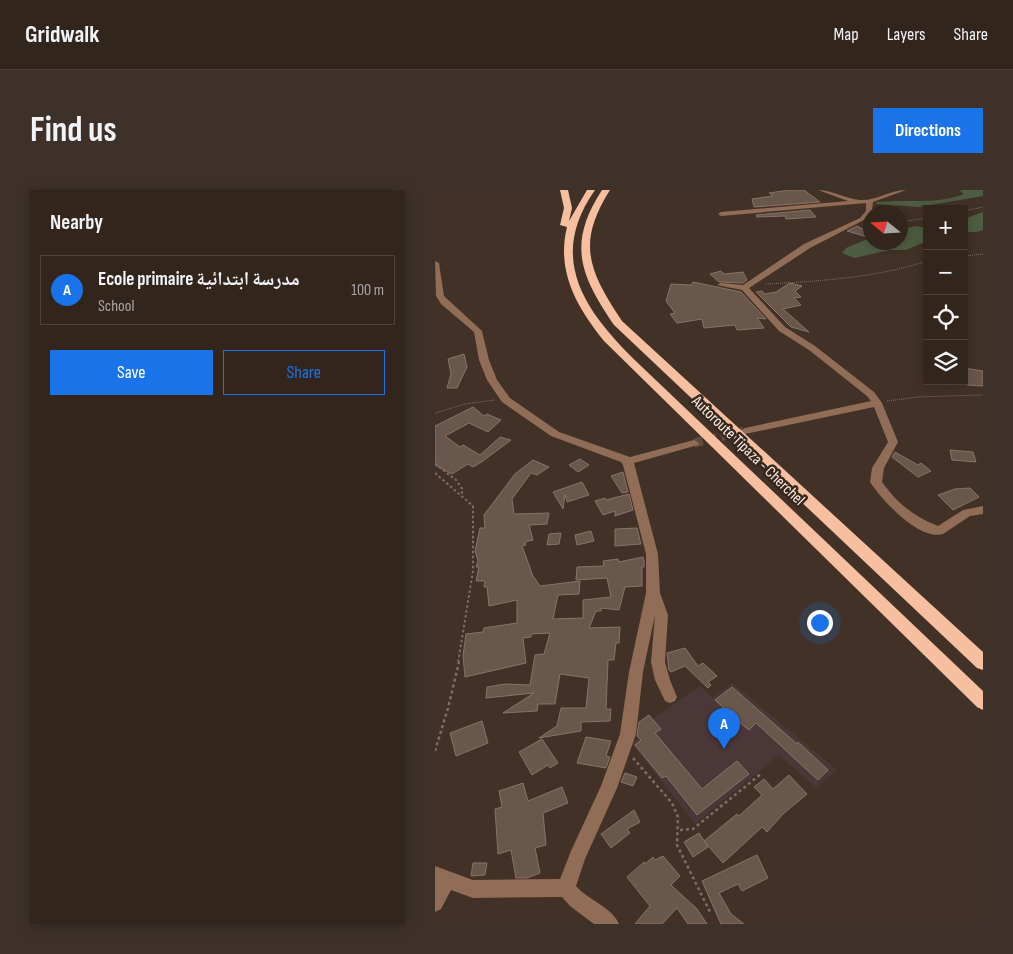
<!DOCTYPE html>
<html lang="en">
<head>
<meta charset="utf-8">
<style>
  :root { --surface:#32251c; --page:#3d3129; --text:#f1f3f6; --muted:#a8a5a3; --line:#4d423b; --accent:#1a73e8 }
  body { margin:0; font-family:"Sofia Sans Condensed","Noto Naskh Arabic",sans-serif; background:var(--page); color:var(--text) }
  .controls { position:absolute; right:15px; top:15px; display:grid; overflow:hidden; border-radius:0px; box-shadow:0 2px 12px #0003 }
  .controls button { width:45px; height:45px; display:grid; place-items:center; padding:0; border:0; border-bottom:1px solid var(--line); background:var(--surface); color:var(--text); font:25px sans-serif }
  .compass { position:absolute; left:428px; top:15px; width:45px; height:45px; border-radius:50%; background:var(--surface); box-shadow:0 2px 12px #0003; rotate:288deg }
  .you { position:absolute; left:384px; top:432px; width:18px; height:18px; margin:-12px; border:4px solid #fff; border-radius:50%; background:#1a73e8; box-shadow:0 0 0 8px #1a73e833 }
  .badge { display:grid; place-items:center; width:32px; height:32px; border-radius:50%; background:var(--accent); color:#fff; font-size:16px; font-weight:700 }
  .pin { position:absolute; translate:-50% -41px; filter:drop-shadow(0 1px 2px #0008) }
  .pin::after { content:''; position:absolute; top:26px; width:18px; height:15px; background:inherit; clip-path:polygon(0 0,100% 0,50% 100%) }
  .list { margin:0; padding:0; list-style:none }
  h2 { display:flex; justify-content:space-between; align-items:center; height:65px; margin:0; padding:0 20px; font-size:21px }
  h2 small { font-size:16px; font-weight:400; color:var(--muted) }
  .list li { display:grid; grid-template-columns:32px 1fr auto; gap:15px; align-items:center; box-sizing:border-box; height:70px; margin:0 10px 10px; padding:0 10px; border:1px solid var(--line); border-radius:0px }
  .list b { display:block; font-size:19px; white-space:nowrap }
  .list p { margin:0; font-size:16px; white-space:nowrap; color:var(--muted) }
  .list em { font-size:16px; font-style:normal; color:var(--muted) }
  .actions { display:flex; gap:10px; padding:15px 20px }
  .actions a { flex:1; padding:11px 0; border:1px solid var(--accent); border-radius:0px; text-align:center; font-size:18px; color:var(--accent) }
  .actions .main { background:var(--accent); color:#fff }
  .icon { flex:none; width:28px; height:28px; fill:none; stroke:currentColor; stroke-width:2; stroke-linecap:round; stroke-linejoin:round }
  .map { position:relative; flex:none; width:548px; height:734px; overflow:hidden; border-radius:0px }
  header { display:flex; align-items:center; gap:30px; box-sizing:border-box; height:70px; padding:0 25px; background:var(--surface); border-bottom:1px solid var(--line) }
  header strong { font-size:24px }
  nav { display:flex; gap:28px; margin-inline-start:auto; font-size:18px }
  .intro { display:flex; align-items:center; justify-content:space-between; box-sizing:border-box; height:120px; padding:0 30px }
  h1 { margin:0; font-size:35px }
  .button { padding:12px 22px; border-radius:0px; background:var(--accent); color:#fff; font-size:18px; font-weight:700 }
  main { display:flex; gap:30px; padding:0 30px }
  aside { flex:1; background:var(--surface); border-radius:0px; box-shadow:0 2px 12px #0003 }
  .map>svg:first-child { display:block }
  .education { fill:#4c3738 }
  .green { fill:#4d5d42 }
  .building { fill:#6a574b; stroke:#887467 }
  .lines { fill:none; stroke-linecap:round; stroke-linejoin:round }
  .minor-tunnel { stroke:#5d4d42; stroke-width:9; stroke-dasharray:9 5; stroke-linecap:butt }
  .path-far2 { stroke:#7e6f65; stroke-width:1; stroke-dasharray:1 1; stroke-linecap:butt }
  .path-far1 { stroke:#7e6f65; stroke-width:2; stroke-dasharray:2.5 2.5; stroke-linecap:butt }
  .path { stroke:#7e6f65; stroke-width:2.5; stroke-dasharray:3 3; stroke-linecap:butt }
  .minor { fill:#916c56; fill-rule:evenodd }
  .highway { fill:#f6bf9f; fill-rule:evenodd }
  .labels { text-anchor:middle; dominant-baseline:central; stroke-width:5; stroke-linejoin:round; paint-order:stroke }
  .street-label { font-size:16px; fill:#f7ece4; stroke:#38271c }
</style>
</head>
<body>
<header>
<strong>Gridwalk</strong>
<nav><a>Map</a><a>Layers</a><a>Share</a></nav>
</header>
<div class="intro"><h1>Find us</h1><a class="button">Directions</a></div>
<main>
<aside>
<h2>Nearby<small></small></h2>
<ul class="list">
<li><span class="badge">A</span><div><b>Ecole primaire مدرسة ابتدائية</b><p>School</p></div><em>100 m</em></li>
</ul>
<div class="actions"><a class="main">Save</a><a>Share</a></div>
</aside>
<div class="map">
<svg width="548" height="734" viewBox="0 0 548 734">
  <rect width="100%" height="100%" fill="#423126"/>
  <path class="education" d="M297,493L402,580L381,598L344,565L260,634L196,553L204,548L206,537L265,496L278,508Z"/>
  <g class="green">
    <path d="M524,0H548V6L484,17L440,14L442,12C471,9 501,15 529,4Z"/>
    <path d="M548,22V40L542,42H529V29Z"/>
    <path d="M480,36L492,38V51L471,60H455L419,68L407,63L411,58L435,48L436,52H466V40Z"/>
  </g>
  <g class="building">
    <path d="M355,0H369L385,12L319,17L317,9L338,6L334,3Z"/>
    <path d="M375,20L381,27L351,29L350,26L322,27L321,25Z"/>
    <path d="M422,36L436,43V48L412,41Z"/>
    <path d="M286,81L289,84L308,82L312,90L308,93L284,92L275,84Z"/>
    <path d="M258,92L306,102L331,129L322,128L329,138L302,140L300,135L269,138L267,129L242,133L235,124L240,123L231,111L236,94L256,95Z"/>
    <path d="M355,93L367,96L360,101L366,107L359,108L366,115L348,119L374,142L356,137L321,102L327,101L330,104L341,102Z"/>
    <path d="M29,164L32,177L22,198H12L16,184L13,169Z"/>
    <path d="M529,178L548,181V196L532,195Z"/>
    <path d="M38,217L49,226L52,224L66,230L53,242L34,233L10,246L25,257L28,255L45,265L65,247L76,250L48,271L38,277L33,274L17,284L0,275V236Z"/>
    <path d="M515,260L538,262L541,272L517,270Z"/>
    <path d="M460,262L483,275L486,273L496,281L483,287L457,267Z"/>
    <path d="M145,269L154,275L143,282L134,275Z"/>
    <path d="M98,270L114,277L102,285L96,283L77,309L79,324L114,323L112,334L94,335L98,350L90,352L91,355L87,356L98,386L105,396L145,391L144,404L123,405L118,429L148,428V410L176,407L172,388L141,390L142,377L169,376L168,371L183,369L184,372L208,367L209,371V377H207V396L190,397L184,420L166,418V421H161L154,438L185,437L184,453H181L179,470H173L171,519H176L175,531L146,532V541L104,548L122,536L126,518H151L154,488L125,484L120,514H103L102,521L68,523L99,503L51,508L52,497L70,494L95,495L100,465L109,464L115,443L96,444V447L88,448L91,473L30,487L28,466L31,444L48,442L49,438L82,433V410L54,416L52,397H49L50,391H41L44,377H41L43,371L40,361L45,338H50L49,325L80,284Z"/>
    <path d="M188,282L193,302L187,303L176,286Z"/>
    <path d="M147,292L154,305L132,312L130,304L128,319L118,302Z"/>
    <path d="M535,298L544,307L518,320L503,305L520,299Z"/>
    <path d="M194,304L198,320L180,326V321L168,325L160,311L170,308L171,310Z"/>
    <path d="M202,338L206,354L180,356V339Z"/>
    <path d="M156,341L159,351L142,355L140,345Z"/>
    <path d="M126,343L124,354L112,355L114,344Z"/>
    <path d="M250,458L263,476L268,473L282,486L273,492L276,495L273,498L250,476L236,482L234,480L232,463Z"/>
    <path d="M297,497L362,554L363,552L393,580L383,590L321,533L314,540L305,533L280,510Z"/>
    <path d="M214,525L226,539L220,543L267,599L302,571L314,584L262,625L231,586L227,588L200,555L206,550L202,546L204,532Z"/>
    <path d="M47,531L53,553L21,566L15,543Z"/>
    <path d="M151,547L176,551L171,566L175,567L171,578L142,573Z"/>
    <path d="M107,549L123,573L115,578L113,575L97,585L84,562Z"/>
    <path d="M190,583L202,587L198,596L186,592Z"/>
    <path d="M354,585L372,604L348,624L332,642L327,637L288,673L269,651L302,624L304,626L327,605L319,597L329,589L338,599Z"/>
    <path d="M88,593L93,611L127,597L133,613L108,623L111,655L100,658L105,683L92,688H81L76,660L63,664L60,619L67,617L64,601Z"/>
    <path d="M199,620L205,632L192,639L195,643L176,658L166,644Z"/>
    <path d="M264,643L273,657L258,667L249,652Z"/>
    <path d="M322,665L333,688L307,701L303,694L284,703L296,724L309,734H286L267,691Z"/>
    <path d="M228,666L245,686L236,695L262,719L272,734H253L242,718L227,734H200L215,716L192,687L209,672L210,674L218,667L220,670Z"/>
    <path d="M38,673H52L50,685L36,686Z"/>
  </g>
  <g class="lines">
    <path class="minor-tunnel" d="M259,253L310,241"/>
    <g class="path-far2">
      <path d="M529,21L548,17"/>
      <path d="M466,32L492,28"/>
      <path d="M529,66L548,64"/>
      <path d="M331,94C386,91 439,88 492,71"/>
      <path d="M452,211L484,207L548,205"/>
      <path d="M0,223L30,214L60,210"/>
    </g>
    <g class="path-far1">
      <path d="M0,274L21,290L28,300L26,305"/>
      <path d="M0,283L38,316V381L23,473"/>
    </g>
    <g class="path">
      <path d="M0,561L13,518L24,472"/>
      <path d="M198,568L237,613L243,627L242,655L275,722"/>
      <path d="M245,640L258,639L327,583"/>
    </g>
    <g class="minor">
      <path d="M383,0C398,0 411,9 425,10C441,11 455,0 471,0L438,12L437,21L429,30L375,58L314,98L350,137L380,156L439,202L447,213L463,252L449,278L447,292C461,312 479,327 503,336L528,320L548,316V324L535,326L508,344C484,351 447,310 435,292L437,278L453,252L439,217L310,244L305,241L310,238L436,211L432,206L374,160L344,141L307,100L282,95L286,93L308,95L369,54L425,28L431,21V13L286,26L283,24L286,22L413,11Z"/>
      <path d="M0,71L4,73L9,106L47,141L54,170L62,190L75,208L124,242L195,267L259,250L264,253L263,255L199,273L223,364L225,403L233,425L230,472L235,490L242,507L240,511L235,513L230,511L220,490L216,472L220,425L208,482L201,544L182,598L150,669L141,696C153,710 177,717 184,734H159L135,716L127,707L38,708L16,700L6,719L0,722V676L38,690L125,689L136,661L166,596L185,544L194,482L211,403V364L188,275L186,272L116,246L67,212L52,190L44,170L39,142L6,114L1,106Z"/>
    </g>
    <g class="highway">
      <path d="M125,0H133L137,18L134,31L152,0H160C110,71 153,125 206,176L548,501V520L542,517L169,151C142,117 121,82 132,37L125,35L129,18Z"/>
      <path d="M167,0H175C141,54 154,81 187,131L548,462V480L542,478L179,135C145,85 132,54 167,0Z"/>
    </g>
  </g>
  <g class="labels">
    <g class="street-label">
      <text transform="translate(313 261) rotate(44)">Autoroute Tipaza - Cherchel</text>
    </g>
  </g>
</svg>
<div class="controls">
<button>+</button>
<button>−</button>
<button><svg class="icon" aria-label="locate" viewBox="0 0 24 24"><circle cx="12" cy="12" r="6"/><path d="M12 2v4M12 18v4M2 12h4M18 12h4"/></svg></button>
<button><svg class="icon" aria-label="layers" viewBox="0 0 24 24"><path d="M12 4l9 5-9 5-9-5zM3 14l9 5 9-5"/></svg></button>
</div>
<svg class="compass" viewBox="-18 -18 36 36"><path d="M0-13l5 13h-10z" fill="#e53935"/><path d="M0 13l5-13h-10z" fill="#a8a5a3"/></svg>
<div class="you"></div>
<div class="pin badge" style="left:289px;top:559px">A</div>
</div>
</main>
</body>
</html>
